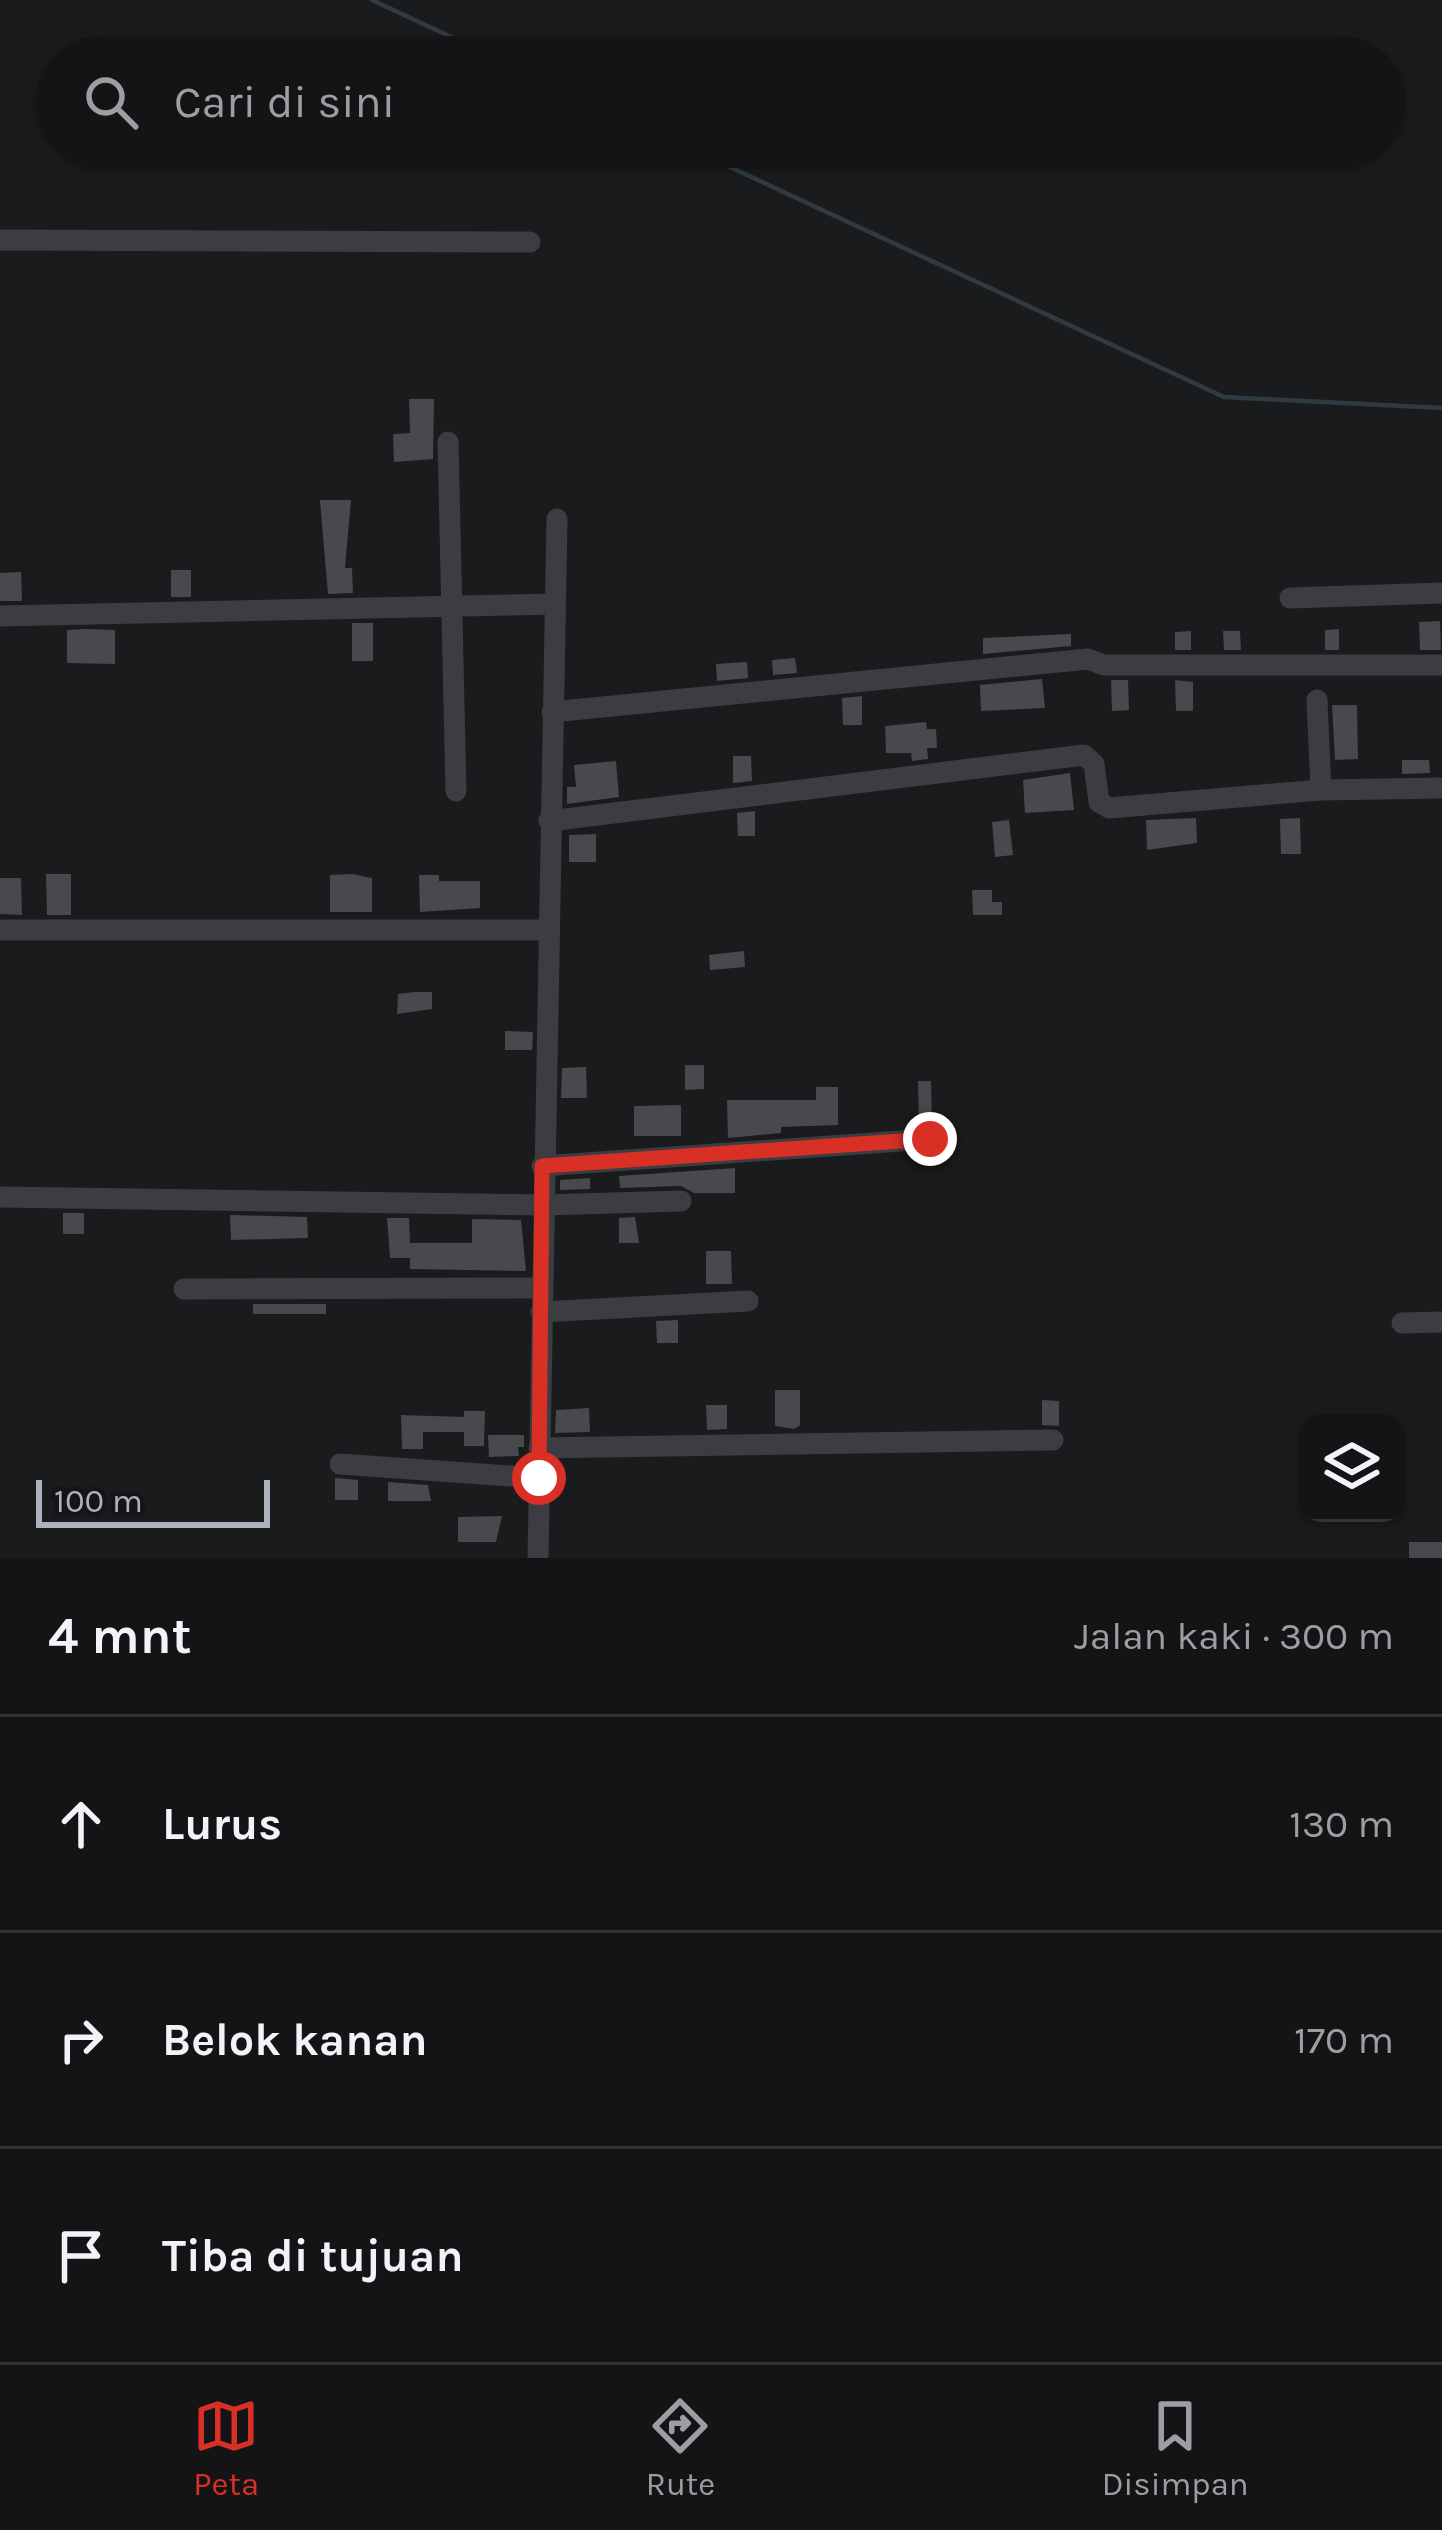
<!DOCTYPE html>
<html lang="id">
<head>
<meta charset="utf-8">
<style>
  :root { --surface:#141416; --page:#212123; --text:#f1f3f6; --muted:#9d9ea1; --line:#333335; --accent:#d93025 }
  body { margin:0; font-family:Karla,sans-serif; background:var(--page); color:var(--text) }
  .controls { position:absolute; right:36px; bottom:36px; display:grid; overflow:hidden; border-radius:24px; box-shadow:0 3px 9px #0004 }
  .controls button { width:108px; height:108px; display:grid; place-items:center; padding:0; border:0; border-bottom:3px solid var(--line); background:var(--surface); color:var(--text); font:60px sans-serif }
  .scale { position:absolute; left:36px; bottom:30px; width:234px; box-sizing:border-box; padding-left:12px; border:6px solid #adb3bc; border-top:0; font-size:33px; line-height:42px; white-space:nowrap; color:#adb3bc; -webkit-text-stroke:9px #151518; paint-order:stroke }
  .stop { position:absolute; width:36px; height:36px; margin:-27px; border:9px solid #d93025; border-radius:50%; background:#fff }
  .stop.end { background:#d93025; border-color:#fff; box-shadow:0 3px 12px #0008 }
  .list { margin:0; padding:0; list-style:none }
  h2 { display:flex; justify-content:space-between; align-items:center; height:156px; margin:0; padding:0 48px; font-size:51px }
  h2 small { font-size:39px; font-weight:400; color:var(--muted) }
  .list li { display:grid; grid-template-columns:78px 1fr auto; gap:36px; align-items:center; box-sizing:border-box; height:216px; padding:0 48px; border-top:3px solid var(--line) }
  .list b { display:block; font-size:45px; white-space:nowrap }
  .list em { font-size:39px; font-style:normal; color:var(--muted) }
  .icon { flex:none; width:66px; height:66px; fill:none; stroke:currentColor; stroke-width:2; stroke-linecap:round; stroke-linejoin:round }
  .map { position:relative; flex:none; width:1442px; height:1558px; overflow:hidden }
  .search { position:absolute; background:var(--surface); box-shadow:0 3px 9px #0004; left:36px; right:36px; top:36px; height:132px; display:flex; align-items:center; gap:30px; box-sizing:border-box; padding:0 42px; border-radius:66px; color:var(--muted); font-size:45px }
  .sheet { height:804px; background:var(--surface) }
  nav { display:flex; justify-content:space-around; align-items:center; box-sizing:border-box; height:168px; border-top:3px solid var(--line); background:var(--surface); font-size:33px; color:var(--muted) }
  nav a { display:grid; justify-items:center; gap:6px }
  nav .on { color:var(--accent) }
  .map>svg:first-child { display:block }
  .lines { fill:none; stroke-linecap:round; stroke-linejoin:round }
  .stream { stroke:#303b41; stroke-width:4.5 }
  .building { fill:#47494d }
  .minor { stroke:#3b3d42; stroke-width:21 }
  .route { stroke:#d93025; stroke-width:15 }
</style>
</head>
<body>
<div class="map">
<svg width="1442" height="1558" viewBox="0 0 1442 1558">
  <rect width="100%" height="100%" fill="#1a1b1d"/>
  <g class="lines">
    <g class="stream">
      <path d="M372,0L494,57"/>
      <path d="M687,147L1224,397L1442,408"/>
    </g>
  </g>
  <g class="building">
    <path d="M409,399H434L433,459L394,462L393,434L410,433Z"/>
    <path d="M320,500H351L345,568H352L353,593L328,594Z"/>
    <rect x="171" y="570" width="20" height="27"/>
    <path d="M21,572L22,601H0V573Z"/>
    <path d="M1440,621L1441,650H1420L1419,622Z"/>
    <rect x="352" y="623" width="21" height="38"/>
    <path d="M85,629L115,630V664L67,663V630Z"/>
    <path d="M1339,629V650H1325V630Z"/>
    <path d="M1191,631V650H1175V632Z"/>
    <path d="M1223,631H1240L1241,650H1224Z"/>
    <path d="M1071,634V646L983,654V638Z"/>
    <path d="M795,658L797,673L773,675L772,660Z"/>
    <path d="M747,662L748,678L717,681L716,664Z"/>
    <path d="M1042,679L1045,708L981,711L980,685Z"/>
    <path d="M1111,680H1128L1129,710L1112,711Z"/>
    <path d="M1175,680L1193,682V711H1176Z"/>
    <path d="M862,696V725H843L842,698Z"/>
    <path d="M1332,705H1357L1358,759L1335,760Z"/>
    <path d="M926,722L927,729H936L937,748H927L928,759L912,761L911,753H886L885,726Z"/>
    <path d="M733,756H751L752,781L733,783Z"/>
    <path d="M1402,760H1429L1430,773L1402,774Z"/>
    <path d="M616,761L619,797L567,804V787H576L574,765Z"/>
    <path d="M1070,773L1074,810L1025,813L1023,780Z"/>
    <path d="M755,811V836H738L737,813Z"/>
    <path d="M1196,818L1197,843L1147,850L1146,820Z"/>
    <path d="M1300,818L1301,854H1281L1280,819Z"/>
    <path d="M1009,820L1013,855L995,857L992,822Z"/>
    <path d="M596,834V862H569V835Z"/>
    <path d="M46,874H71V915H47Z"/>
    <path d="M352,874L372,878V912H330V875Z"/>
    <path d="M419,875H439V881H480V908L420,912Z"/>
    <path d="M0,878H21L22,915L0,914Z"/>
    <path d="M972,890H992V902H1002V915H973Z"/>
    <path d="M744,951L745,967L710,970L709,955Z"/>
    <path d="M415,992H432V1009L397,1014L398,994Z"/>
    <path d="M505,1031L533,1032L532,1050H505Z"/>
    <path d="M685,1065H704V1089L685,1090Z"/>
    <path d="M586,1067L587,1098H561L562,1068Z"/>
    <path d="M918,1081H931L932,1124L919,1125Z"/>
    <path d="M816,1087H838V1125L781,1127V1133L728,1138L727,1100H816Z"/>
    <path d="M681,1105V1136H634V1106Z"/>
    <path d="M735,1168V1193H694L681,1186L620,1188L619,1176Z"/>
    <path d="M590,1178V1189L560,1190V1180Z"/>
    <rect x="63" y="1213" width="21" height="21"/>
    <path d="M230,1215L307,1217L308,1238L231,1240Z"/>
    <path d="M635,1217L639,1243H619V1218Z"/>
    <path d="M387,1218H409L410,1243H472V1219L521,1220L526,1271L410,1269V1258H390Z"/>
    <path d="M706,1251H731L732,1284H706Z"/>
    <rect x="253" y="1304" width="73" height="10"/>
    <path d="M678,1320V1343H657L656,1321Z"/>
    <path d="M775,1390H800V1425L794,1429L775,1426Z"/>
    <path d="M1042,1400L1059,1401V1426L1042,1425Z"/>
    <path d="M706,1405H727V1429L707,1430Z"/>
    <path d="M589,1408L590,1432L555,1433L556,1410Z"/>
    <path d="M464,1411H485L484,1446H464V1432H423V1449H402L401,1415L464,1417Z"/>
    <path d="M488,1435H524V1447H518L519,1456L489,1457Z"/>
    <path d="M335,1478L358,1480V1500H335Z"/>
    <path d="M388,1482L428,1485L431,1501H388Z"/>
    <path d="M502,1516L496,1542H458V1517Z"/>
    <rect x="1409" y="1542" width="33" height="16"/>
  </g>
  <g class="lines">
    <g class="minor">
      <path d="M0,240L530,242"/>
      <path d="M448,442L456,791"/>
      <path d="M1290,598L1442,593"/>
      <path d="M0,616L555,604"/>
      <path d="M1317,700L1321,790"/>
      <path d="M552,712L1088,659L1104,665H1442"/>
      <path d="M549,821L1084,755L1094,764L1099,802L1109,808L1321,790L1442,788"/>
      <path d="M0,930H547"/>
      <path d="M542,1166L930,1139"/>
      <path d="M0,1197L543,1205L681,1201"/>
      <path d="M184,1289L542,1288"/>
      <path d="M541,1312L748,1301"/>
      <path d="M1402,1323L1442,1322"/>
      <path d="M539,1448L1053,1440"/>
      <path d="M340,1464L539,1478"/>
      <path d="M538,1558L557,519"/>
    </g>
  </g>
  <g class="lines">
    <path class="route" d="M539,1478L542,1166L930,1139"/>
  </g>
</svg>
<div class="controls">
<button><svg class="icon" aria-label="layers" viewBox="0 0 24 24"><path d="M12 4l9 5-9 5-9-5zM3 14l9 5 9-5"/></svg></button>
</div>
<div class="scale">100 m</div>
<div class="stop" style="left:539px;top:1478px"></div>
<div class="stop end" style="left:930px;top:1139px"></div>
<div class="search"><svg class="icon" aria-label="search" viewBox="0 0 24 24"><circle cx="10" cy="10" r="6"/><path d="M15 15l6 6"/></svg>Cari di sini</div>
</div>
<section class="sheet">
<h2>4 mnt<small>Jalan kaki · 300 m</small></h2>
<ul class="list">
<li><svg class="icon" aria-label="ahead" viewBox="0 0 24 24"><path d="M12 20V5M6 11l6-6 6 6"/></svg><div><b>Lurus</b></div><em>130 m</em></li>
<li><svg class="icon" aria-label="right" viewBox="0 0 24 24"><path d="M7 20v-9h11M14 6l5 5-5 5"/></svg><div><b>Belok kanan</b></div><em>170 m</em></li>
<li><svg class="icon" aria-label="arrive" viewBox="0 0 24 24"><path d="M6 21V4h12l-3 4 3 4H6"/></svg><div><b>Tiba di tujuan</b></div></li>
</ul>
</section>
<nav>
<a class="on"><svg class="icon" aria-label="map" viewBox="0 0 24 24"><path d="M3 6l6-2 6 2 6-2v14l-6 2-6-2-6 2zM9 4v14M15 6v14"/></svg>Peta</a>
<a><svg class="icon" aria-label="directions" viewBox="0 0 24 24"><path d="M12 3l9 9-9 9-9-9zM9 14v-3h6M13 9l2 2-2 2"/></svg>Rute</a>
<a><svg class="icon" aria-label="saved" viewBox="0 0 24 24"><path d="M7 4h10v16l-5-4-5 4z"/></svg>Disimpan</a>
</nav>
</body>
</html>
